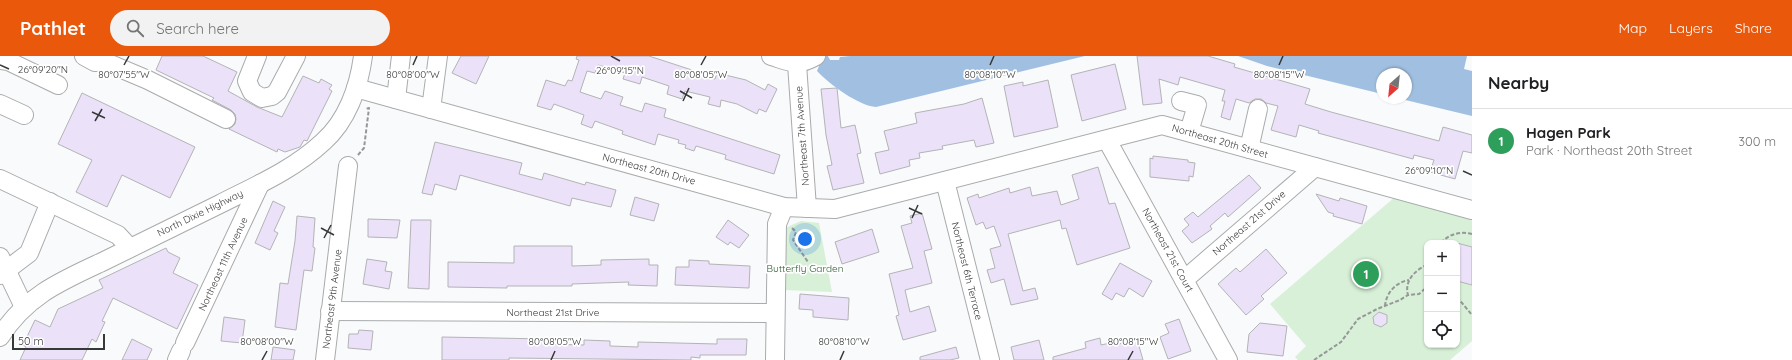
<!DOCTYPE html>
<html lang="en">
<head>
<meta charset="utf-8">
<style>
  :root { --surface:#fff; --page:#f2f2f2; --text:#202124; --muted:#757577; --line:#e0e0e0; --accent:#ea580c }
  body { margin:0; font-family:Quicksand,sans-serif; background:var(--page); color:var(--text) }
  .controls { position:absolute; right:12px; bottom:12px; display:grid; overflow:hidden; border-radius:8px; box-shadow:0 1px 3px #0004 }
  .controls button { width:36px; height:36px; display:grid; place-items:center; padding:0; border:0; border-bottom:1px solid var(--line); background:var(--surface); color:var(--text); font:20px sans-serif }
  .compass { position:absolute; left:1376px; top:12px; width:36px; height:36px; border-radius:50%; background:var(--surface); box-shadow:0 1px 3px #0004; rotate:207deg }
  .scale { position:absolute; left:12px; bottom:10px; width:93px; box-sizing:border-box; padding-left:4px; border:2px solid #373838; border-top:0; font-size:11px; line-height:14px; white-space:nowrap; color:#373838; -webkit-text-stroke:3px #fff; paint-order:stroke }
  .you { position:absolute; left:805px; top:183px; width:14px; height:14px; margin:-10px; border:3px solid #fff; border-radius:50%; background:#1a73e8; box-shadow:0 0 0 6px #1a73e833 }
  .badge { display:grid; place-items:center; width:26px; height:26px; border-radius:50%; background:var(--accent); color:#fff; font-size:13px; font-weight:700 }
  .pin { position:absolute; translate:-50% -50%; border:2px solid #fff; box-shadow:0 1px 4px #0006 }
  .list { margin:0; padding:0; list-style:none }
  h2 { display:flex; justify-content:space-between; align-items:center; height:52px; margin:0; padding:0 16px; font-size:17px }
  h2 small { font-size:13px; font-weight:400; color:var(--muted) }
  .list li { display:grid; grid-template-columns:26px 1fr auto; gap:12px; align-items:center; box-sizing:border-box; height:64px; padding:0 16px; border-top:1px solid var(--line) }
  .list b { display:block; font-size:15px; white-space:nowrap }
  .list p { margin:0; font-size:13px; white-space:nowrap; color:var(--muted) }
  .list em { font-size:13px; font-style:normal; color:var(--muted) }
  .icon { flex:none; width:22px; height:22px; fill:none; stroke:currentColor; stroke-width:2; stroke-linecap:round; stroke-linejoin:round }
  .map { position:relative; flex:none; width:1472px; height:304px; overflow:hidden }
  header { display:flex; align-items:center; gap:24px; box-sizing:border-box; height:56px; padding:0 20px; background:var(--accent); color:#fff }
  header strong { font-size:19px }
  nav { display:flex; gap:22px; margin-inline-start:auto; font-size:14px }
  .search { width:280px; height:36px; background:var(--page); display:flex; align-items:center; gap:10px; box-sizing:border-box; padding:0 14px; border-radius:22px; color:var(--muted); font-size:15px }
  main { display:flex }
  aside { flex:1; background:var(--surface) }
  .map>svg:first-child { display:block }
  .green { fill:#d7f0d7; fill-rule:evenodd }
  .water { fill:#a1c0e1 }
  .building { fill:#ebe1f9; stroke:#b4b3b5 }
  .lines { fill:none; stroke-linecap:round; stroke-linejoin:round }
  .minor-casing { stroke:#a9abac; stroke-width:20 }
  .path { stroke:#969798; stroke-width:2; stroke-dasharray:4 2; stroke-linecap:butt }
  .minor { stroke:#fff; stroke-width:18 }
  .ticks { fill:none; stroke:#373838; stroke-width:1.5 }
  .labels { text-anchor:middle; dominant-baseline:central; stroke-width:3.5; stroke-linejoin:round; paint-order:stroke }
  .street-label { font-size:10px; fill:#373838; stroke:#fff }
  .park-label { font-size:10px; fill:#2d5c30; stroke:#fff }
  .ticks-label { font-size:10px; text-anchor:middle; fill:#373838; stroke:#fff; stroke-width:3.5; stroke-linejoin:round; paint-order:stroke }
</style>
</head>
<body>
<header>
<strong>Pathlet</strong>
<div class="search"><svg class="icon" aria-label="search" viewBox="0 0 24 24"><circle cx="10" cy="10" r="6"/><path d="M15 15l6 6"/></svg>Search here</div>
<nav><a>Map</a><a>Layers</a><a>Share</a></nav>
</header>
<main>
<div class="map">
<svg width="1472" height="304" viewBox="0 0 1472 304">
  <rect width="100%" height="100%" fill="#f9fafb"/>
  <g class="green">
    <path d="M1395,141L1472,162V285L1450,304H1298L1295,301L1306,290L1270,248ZM1427,187H1457V289H1427Z"/>
    <path d="M801,165L819,167L832,236L783,234L785,172Z"/>
  </g>
  <g class="water">
    <path d="M814,0H828L830,4H839L840,1L850,0H1085L876,51C859,50 829,28 817,15L819,10Z"/>
    <path d="M1238,0H1467L1464,13L1472,15V60L1397,42H1406V18H1382V38L1267,10Z"/>
  </g>
  <g class="building">
    <path d="M162,0H203L237,16L228,35L257,51L282,61L303,20L319,27L321,23L332,29L329,33L332,35L307,85L304,84L300,91L285,96L278,93L277,96L229,73L235,68L236,63L235,58L231,54L212,44L214,42L156,14Z"/>
    <path d="M461,0H489L476,28L452,17Z"/>
    <path d="M577,0H649L692,14L691,17L715,23L717,17L746,24L765,34L768,28L777,33L766,56L759,53L757,58L737,48L721,44L720,51L708,48L710,41L685,35L682,43L667,38L669,30L642,21L640,28L623,23L625,17L598,9L595,17L587,15L580,36L601,43L605,35L623,41L620,49L642,56L645,47L666,53L664,61L780,99L774,118L725,103L726,99L696,90L694,95L685,92L686,89L678,87L679,84L658,78L655,89L622,78L623,75L595,65L592,72L581,68L584,59L554,48L551,54L537,50L546,24L565,30L568,24L572,25L579,4L576,3Z"/>
    <path d="M1137,0H1208L1235,8L1234,11L1310,33L1305,48L1331,56L1439,85L1443,71L1472,79V97L1463,95L1455,123L1430,116L1434,104L1414,99L1413,103L1318,77L1319,75L1299,69L1296,81L1271,74L1278,50L1266,47L1261,43H1255L1249,47L1236,43L1230,64L1221,61L1225,45H1222L1225,34L1180,21L1178,29L1159,23L1162,47L1143,49Z"/>
    <path d="M1115,8L1126,53L1082,65L1071,19Z"/>
    <path d="M1048,24L1058,71L1014,81L1004,30L1023,26V30Z"/>
    <path d="M837,32L841,72L855,69L861,97L857,98L864,127L833,134L827,110L832,109L826,79L821,33Z"/>
    <path d="M82,37L195,91L170,142L122,119L107,151L76,136L92,104L58,88Z"/>
    <path d="M982,42L994,87L976,91L974,84L942,90L943,93L919,97L920,102L909,104L910,110L880,118L875,97L889,94L884,75L917,67L915,57L964,48Z"/>
    <path d="M435,86L522,107L519,118L542,124L544,117L585,129L586,126L616,134L611,151L572,142L570,150L460,119L456,134L435,128L432,139L422,137Z"/>
    <path d="M1153,100L1188,104V106L1195,107L1193,121L1189,120V125L1150,121V102L1153,103Z"/>
    <path d="M1098,111L1109,148L1115,147L1130,192L1077,209L1066,172L1062,173L1060,164L1008,178L1023,235L1035,232L1038,243L1011,249L1004,223L991,227L987,214L995,212L990,193L1001,190L994,170L986,173L983,166L976,169L967,142L978,138L979,142L1009,132L1010,137L1030,131L1032,140L1057,135L1061,149L1079,143L1072,119Z"/>
    <path d="M1249,119L1261,132L1228,161L1225,157L1210,170L1212,173L1192,187L1182,175L1189,169L1184,163L1193,156L1198,161Z"/>
    <path d="M1316,138L1339,145L1340,142L1367,150L1362,168L1333,160L1334,158L1328,156Z"/>
    <path d="M635,141L659,148L654,165L630,159Z"/>
    <path d="M273,145L285,151L274,175L278,177L270,194L255,187Z"/>
    <path d="M922,157L932,193L924,195L932,227L905,234L910,256L929,250L936,275L903,284L896,260L899,259L889,218L913,212L901,170L912,167L910,160Z"/>
    <path d="M297,160L315,162L313,191L315,192L312,215L304,214L296,274L275,271L280,227L288,228L295,185Z"/>
    <path d="M368,163L400,164L397,182L368,181Z"/>
    <path d="M411,164H431L429,233L408,232Z"/>
    <path d="M728,164L749,179L739,192L730,186L728,189L716,181Z"/>
    <path d="M872,173L879,196L842,208L835,186Z"/>
    <path d="M1457,187L1472,191V229L1457,225Z"/>
    <path d="M514,190H572V210L601,209V204L649,203V209H658L657,230L628,229L629,226L572,228V230H507V232L448,231V206L514,207Z"/>
    <path d="M166,192L168,196L180,202L173,217L198,229L177,273L113,242L102,265L105,266L96,286L92,283L82,304H20L26,291L23,289L35,264L50,271L58,253L103,232L99,224Z"/>
    <path d="M1266,193L1287,217L1261,240L1264,243L1246,259L1218,228L1236,212L1240,216Z"/>
    <path d="M367,203L387,206L385,215L392,216L389,233L363,228Z"/>
    <path d="M689,204L709,205V208L750,210L749,232L675,229L676,211H689Z"/>
    <path d="M1120,207L1152,225L1143,241L1129,232L1124,241L1116,237L1112,244L1102,238Z"/>
    <path d="M800,238L849,242L848,264L813,261V254L799,253Z"/>
    <path d="M1379,256L1387,259V267L1381,271L1374,268L1373,261Z"/>
    <path d="M224,261L245,264L242,287L221,285Z"/>
    <path d="M1179,263L1191,295L1168,303L1160,281L1169,277L1165,268Z"/>
    <path d="M1260,267L1287,270L1283,300L1247,296L1249,278Z"/>
    <path d="M359,274L373,275L371,294L348,292L349,278H358Z"/>
    <path d="M442,281L546,283V288L584,289V284L610,285V290L638,291V286L717,288V283H747L746,299H700V302L691,301V304L509,302V304H442Z"/>
    <path d="M1100,282L1101,289L1110,287L1111,290L1137,283L1143,304H1053V301L1086,292L1085,286Z"/>
    <path d="M132,283L152,293L147,304H122Z"/>
    <path d="M1039,284L1044,304H1014L1011,291Z"/>
    <path d="M273,291L295,294L293,304H271Z"/>
    <path d="M956,291L959,302L950,304H920V301Z"/>
  </g>
  <g class="lines">
    <g class="minor-casing">
      <g id="minor">
        <path d="M84,0L95,6L103,5L148,24L226,63"/>
        <path d="M257,0L247,25L252,36L262,42L272,40L277,36L296,0"/>
        <path d="M771,0C791,6 797,11 816,0"/>
        <path d="M0,4L8,5L58,29"/>
        <path d="M797,8L807,152"/>
        <path d="M356,32L784,151L835,153L1162,69L1472,154"/>
        <path d="M396,43L401,0"/>
        <path d="M1181,45L1197,49L1189,76"/>
        <path d="M0,48L24,59"/>
        <path d="M431,53L438,0"/>
        <path d="M1107,84L1228,304"/>
        <path d="M1249,93L1258,53"/>
        <path d="M0,123L118,179L130,192"/>
        <path d="M945,125L990,304"/>
        <path d="M0,201L24,251"/>
        <path d="M0,219L29,197L50,146"/>
        <path d="M1184,224L1315,111"/>
        <path d="M330,255L775,257"/>
        <path d="M0,281C25,241 59,226 100,207C140,187 180,168 220,148C255,130 293,114 323,86C347,65 359,31 363,0"/>
        <path d="M185,287L260,128"/>
        <path d="M177,304L181,295"/>
        <path d="M325,304L348,110"/>
        <path d="M775,304L777,168L784,151"/>
      </g>
    </g>
    <g class="path">
      <path d="M358,99L364,92L369,52L365,53"/>
      <path d="M792,172L796,176L793,184L808,206"/>
      <path d="M1441,187C1449,178 1460,175 1472,178"/>
      <path d="M1427,209C1415,214 1404,225 1408,239L1419,238L1427,231"/>
      <path d="M1457,241L1472,259"/>
      <path d="M1385,250C1386,237 1396,226 1409,224"/>
      <path d="M1314,304L1341,286L1358,263L1377,253L1400,244L1408,239"/>
    </g>
    <use href="#minor" class="minor"/>
  </g>
  <path class="ticks" d="M611,0L620,5M0,9L9,13M124,9L129,0M413,9L417,0M701,9L706,0M990,9L994,0M1279,9L1283,0M680,35L692,42M683,45L689,32M92,56L105,62M95,65L102,53M1463,115L1472,119M909,152L922,158M912,162L918,149M321,172L334,179M324,182L331,169M262,304L267,295M551,304L555,295M840,304L844,295M1128,304L1133,295"/>
  <g class="labels">
    <g class="street-label">
      <text transform="translate(802 80) rotate(-94)">Northeast 7th Avenue</text>
      <text transform="translate(1220 85) rotate(16)">Northeast 20th Street</text>
      <text transform="translate(649 113) rotate(15)">Northeast 20th Drive</text>
      <text transform="translate(200 157) rotate(-26)">North Dixie Highway</text>
      <text transform="translate(1249 167) rotate(-41)">Northeast 21st Drive</text>
      <text transform="translate(1168 194) rotate(61)">Northeast 21st Court</text>
      <text transform="translate(223 208) rotate(-65)">Northeast 11th Avenue</text>
      <text transform="translate(967 215) rotate(76)">Northeast 6th Terrace</text>
      <text transform="translate(332 243) rotate(-83)">Northeast 9th Avenue</text>
      <text x="553" y="256">Northeast 21st Drive</text>
    </g>
    <g class="park-label">
      <text x="805" y="212">Butterfly Garden</text>
    </g>
  </g>
  <g class="ticks-label">
    <text x="43" y="17">26°09'20"N</text>
    <text x="620" y="18">26°09'15"N</text>
    <text x="124" y="22">80°07'55"W</text>
    <text x="413" y="22">80°08'00"W</text>
    <text x="701" y="22">80°08'05"W</text>
    <text x="990" y="22">80°08'10"W</text>
    <text x="1279" y="22">80°08'15"W</text>
    <text x="1429" y="118">26°09'10"N</text>
    <text x="267" y="289">80°08'00"W</text>
    <text x="555" y="289">80°08'05"W</text>
    <text x="844" y="289">80°08'10"W</text>
    <text x="1133" y="289">80°08'15"W</text>
  </g>
</svg>
<div class="controls">
<button>+</button>
<button>−</button>
<button><svg class="icon" aria-label="locate" viewBox="0 0 24 24"><circle cx="12" cy="12" r="6"/><path d="M12 2v4M12 18v4M2 12h4M18 12h4"/></svg></button>
</div>
<svg class="compass" viewBox="-18 -18 36 36"><path d="M0-13l5 13h-10z" fill="#e53935"/><path d="M0 13l5-13h-10z" fill="#757577"/></svg>
<div class="scale">50 m</div>
<div class="you"></div>
<div class="pin badge" style="left:1366px;top:218px;background:#2e9e5b">1</div>
</div>
<aside>
<h2>Nearby<small></small></h2>
<ul class="list">
<li><span class="badge" style="background:#2e9e5b">1</span><div><b>Hagen Park</b><p>Park · Northeast 20th Street</p></div><em>300 m</em></li>
</ul>
</aside>
</main>
</body>
</html>
